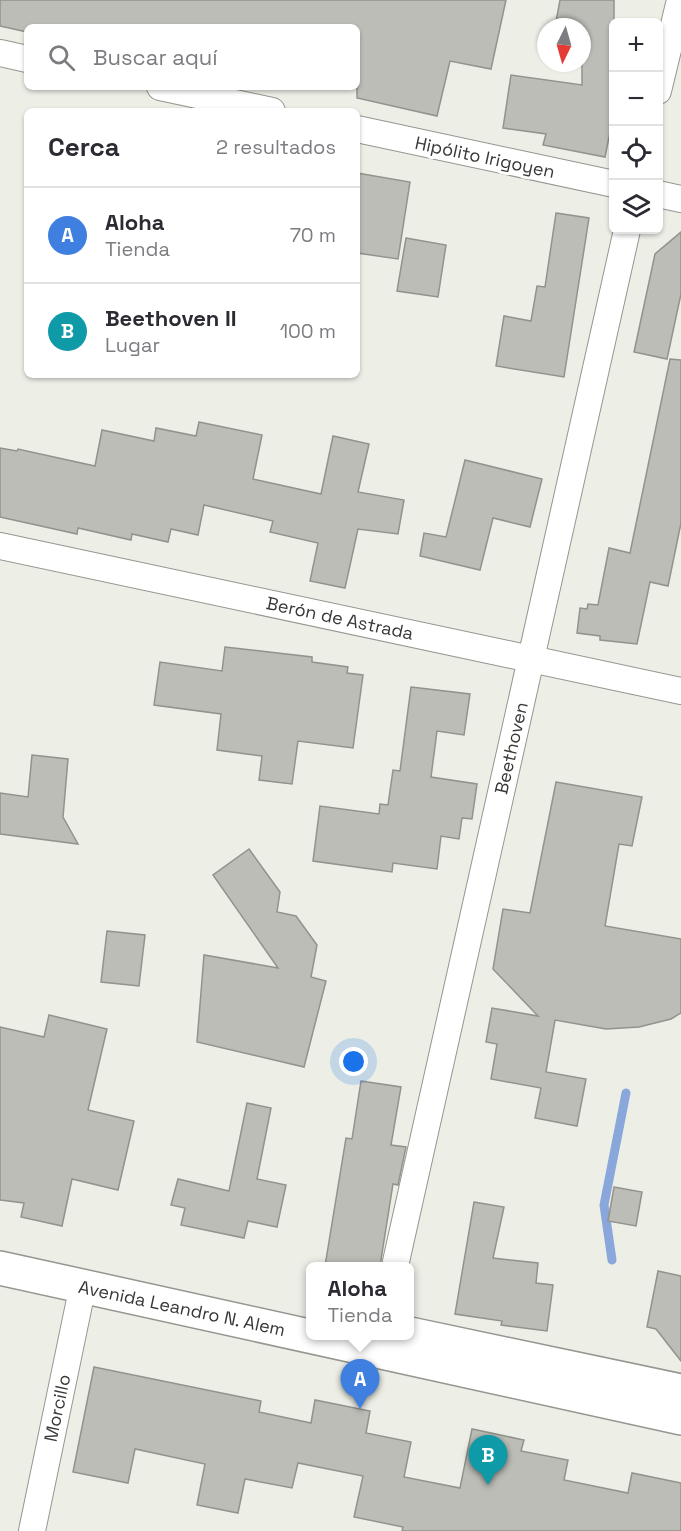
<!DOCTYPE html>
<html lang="es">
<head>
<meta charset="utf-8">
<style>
  :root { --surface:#fff; --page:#f2f2f3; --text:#2b2b33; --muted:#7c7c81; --line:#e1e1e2; --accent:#164cb8 }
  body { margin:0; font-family:"Space Grotesk",sans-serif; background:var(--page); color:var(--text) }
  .controls { position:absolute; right:18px; top:18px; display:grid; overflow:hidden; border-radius:9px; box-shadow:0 2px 4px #0004 }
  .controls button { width:54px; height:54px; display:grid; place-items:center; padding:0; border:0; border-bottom:2px solid var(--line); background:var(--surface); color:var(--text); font:30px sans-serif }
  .compass { position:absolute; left:537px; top:18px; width:54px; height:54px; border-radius:50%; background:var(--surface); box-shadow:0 2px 4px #0004; rotate:185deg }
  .you { position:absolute; left:354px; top:1062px; width:21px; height:21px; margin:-15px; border:4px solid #fff; border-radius:50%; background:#1a73e8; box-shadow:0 0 0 9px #1a73e833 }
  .badge { display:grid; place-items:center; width:39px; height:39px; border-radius:50%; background:var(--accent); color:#fff; font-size:20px; font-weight:700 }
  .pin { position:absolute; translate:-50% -50px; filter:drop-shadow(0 2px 3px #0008) }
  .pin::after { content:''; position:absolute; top:32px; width:21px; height:18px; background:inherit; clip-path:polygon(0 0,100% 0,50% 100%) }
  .popup { position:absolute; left:306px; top:1262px; width:108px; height:78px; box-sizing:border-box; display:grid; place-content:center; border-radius:9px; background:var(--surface); filter:drop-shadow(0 2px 4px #0005); font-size:20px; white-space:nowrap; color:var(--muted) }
  .popup b { font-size:22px; color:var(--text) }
  .popup::after { content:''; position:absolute; left:50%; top:100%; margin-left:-12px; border:12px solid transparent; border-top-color:var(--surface) }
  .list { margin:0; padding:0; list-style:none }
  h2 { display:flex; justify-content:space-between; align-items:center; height:78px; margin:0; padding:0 24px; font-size:26px }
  h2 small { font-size:20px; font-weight:400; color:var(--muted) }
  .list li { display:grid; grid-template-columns:39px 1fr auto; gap:18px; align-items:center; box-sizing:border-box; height:96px; padding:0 24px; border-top:2px solid var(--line) }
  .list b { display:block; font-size:22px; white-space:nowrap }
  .list p { margin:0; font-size:20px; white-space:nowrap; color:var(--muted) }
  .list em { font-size:20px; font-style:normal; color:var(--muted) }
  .icon { flex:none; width:33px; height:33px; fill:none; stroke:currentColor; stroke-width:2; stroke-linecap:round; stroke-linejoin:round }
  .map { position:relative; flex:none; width:681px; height:1531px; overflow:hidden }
  .search { position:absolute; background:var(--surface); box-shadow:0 2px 4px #0004; left:24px; top:24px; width:336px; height:66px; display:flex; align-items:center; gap:15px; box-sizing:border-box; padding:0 21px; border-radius:9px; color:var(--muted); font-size:22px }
  .panel { position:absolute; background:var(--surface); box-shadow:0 2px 4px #0004; left:24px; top:108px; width:336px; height:270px; border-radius:9px }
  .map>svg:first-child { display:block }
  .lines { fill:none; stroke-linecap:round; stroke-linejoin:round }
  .stream { stroke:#8aa7db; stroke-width:9 }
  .building { fill:#bbbdb6; stroke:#91938c; stroke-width:1.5 }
  .street-casing { stroke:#94968f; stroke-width:28 }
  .secondary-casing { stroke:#94968f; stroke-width:36 }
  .street { stroke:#fff; stroke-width:26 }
  .secondary { stroke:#fff; stroke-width:33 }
  .labels { text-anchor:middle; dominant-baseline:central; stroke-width:6; stroke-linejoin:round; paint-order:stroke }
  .street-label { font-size:18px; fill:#383936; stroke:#fff }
</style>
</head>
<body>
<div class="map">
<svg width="681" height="1531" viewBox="0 0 681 1531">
  <rect width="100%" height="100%" fill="#edefe7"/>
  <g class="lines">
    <path class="stream" d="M612,1260L604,1205L626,1093"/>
  </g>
  <g class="building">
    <path d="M0,0H506L491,69L450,61L437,116L357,98V27H27V32L0,26Z"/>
    <path d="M560,0H614V113L605,157L543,145L546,134L503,128L511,75L582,85V27H555Z"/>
    <path d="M357,173L410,182L398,259L357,253Z"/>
    <path d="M556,213L589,218L564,377L496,366L504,316L531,321L537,286L545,287Z"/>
    <path d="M681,232V294L667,359L634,352L655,254Z"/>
    <path d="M406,238L446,245L438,297L397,291Z"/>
    <path d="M670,359L681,360V523L668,586L650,582L637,644L600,640V636L577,633L580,608L587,609L588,604L598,605L609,548L630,553Z"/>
    <path d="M199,422L262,435L253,479L321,494L333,436L369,444L358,492L404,500L398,534L358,529L345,588L310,581L318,543L270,532L273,521L204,505L198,535L171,529L168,542L132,534L131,540L78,528L77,534L0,517V448L17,451L18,449L95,466L102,430L154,441L156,428L196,436Z"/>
    <path d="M465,460L542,479L530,527L493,518L480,570L420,556L424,533L446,537Z"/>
    <path d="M225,647L312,657V662L348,667L347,673L363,675L353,748L298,741L292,784L259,780L262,756L217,750L221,714L154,705L160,662L222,671Z"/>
    <path d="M411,687L470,694L464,735L437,731L431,777L477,784L472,819L462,818L459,839L441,836L437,869L393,863L392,872L313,861L320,806L379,814L380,804L388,805L393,770L400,771Z"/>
    <path d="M32,755L68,759L63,817L78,844L0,834V793L28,797Z"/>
    <path d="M556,782L642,797L632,846L619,844L605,926L681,939V1013L671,1019L639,1027L606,1029L555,1020L546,1072L586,1079L577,1126L535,1118L541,1088L491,1079L497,1044L486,1042L492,1008L538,1016L493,969L503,909L530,913Z"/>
    <path d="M249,849L280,892L277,912L296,916L317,945L311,977L326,981L304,1067L197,1042L204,955L278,968L213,875Z"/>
    <path d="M107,931L145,935L139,986L101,982Z"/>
    <path d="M49,1015L107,1029L88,1110L134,1121L118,1190L72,1179L62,1226L21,1217L24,1203L0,1200V1027L44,1037Z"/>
    <path d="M361,1081L401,1087L391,1145L406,1147L398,1185L393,1184L380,1266H325L346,1138L352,1139Z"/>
    <path d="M247,1103L271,1108L257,1179L286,1185L277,1227L248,1221L244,1238L181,1225L185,1208L171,1205L178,1179L229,1191Z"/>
    <path d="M614,1187L642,1192L636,1226L608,1221Z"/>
    <path d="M474,1202L504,1207L493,1258L538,1263L536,1283L553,1285L547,1331L501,1325L502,1321L455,1314Z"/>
    <path d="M658,1271L681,1276V1361L656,1329L647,1327Z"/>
    <path d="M94,1367L261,1401L259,1412L311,1423L315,1400L370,1411L366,1433L411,1442L404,1477L460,1488L472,1429L524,1440L521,1451L568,1460L564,1480L628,1493L632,1473L681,1483V1531H402L403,1527L354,1517L363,1476L298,1463L292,1488L245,1479L238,1513L197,1505L205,1464L135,1449L128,1483L73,1472Z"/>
  </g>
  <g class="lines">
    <g class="street-casing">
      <g id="street">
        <path d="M0,53L27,59"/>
        <path d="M160,87L272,111"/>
        <path d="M658,91L680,0"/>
        <path d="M357,129L614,184"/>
        <path d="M658,194L681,199"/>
        <path d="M0,546L681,691"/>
        <path d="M395,1266L627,230"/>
        <path d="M32,1531L83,1285"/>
      </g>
    </g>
    <g class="secondary-casing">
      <g id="secondary">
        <path d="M0,1268L681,1418"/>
        <path d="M410,1334L681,1391"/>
      </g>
    </g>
    <use href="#street" class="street"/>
    <use href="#secondary" class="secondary"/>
  </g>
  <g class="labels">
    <g class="street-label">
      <text transform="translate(485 157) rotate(12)">Hipólito Irigoyen</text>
      <text transform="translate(340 618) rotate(12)">Berón de Astrada</text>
      <text transform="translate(511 748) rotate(-77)">Beethoven</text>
      <text transform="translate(182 1308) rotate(12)">Avenida Leandro N. Alem</text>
      <text transform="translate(57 1408) rotate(-78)">Morcillo</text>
    </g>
  </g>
</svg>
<div class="controls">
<button>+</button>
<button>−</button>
<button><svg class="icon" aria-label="locate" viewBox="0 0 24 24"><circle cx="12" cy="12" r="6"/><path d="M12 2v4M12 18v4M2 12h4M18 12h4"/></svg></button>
<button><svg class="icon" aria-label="layers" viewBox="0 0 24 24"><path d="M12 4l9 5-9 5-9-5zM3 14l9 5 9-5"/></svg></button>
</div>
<svg class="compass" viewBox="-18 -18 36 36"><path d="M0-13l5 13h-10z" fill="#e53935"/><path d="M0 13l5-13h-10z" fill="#7c7c81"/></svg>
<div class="you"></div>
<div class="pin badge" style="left:360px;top:1409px;background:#3f7fe0">A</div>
<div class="popup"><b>Aloha</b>Tienda</div>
<div class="pin badge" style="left:488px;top:1485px;background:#0f9aa8">B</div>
<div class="search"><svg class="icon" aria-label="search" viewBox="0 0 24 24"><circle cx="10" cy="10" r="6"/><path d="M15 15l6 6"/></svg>Buscar aquí</div>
<section class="panel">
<h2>Cerca<small>2 resultados</small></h2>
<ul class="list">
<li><span class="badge" style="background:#3f7fe0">A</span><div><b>Aloha</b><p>Tienda</p></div><em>70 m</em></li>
<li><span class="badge" style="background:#0f9aa8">B</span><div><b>Beethoven II</b><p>Lugar</p></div><em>100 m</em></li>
</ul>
</section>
</div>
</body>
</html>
